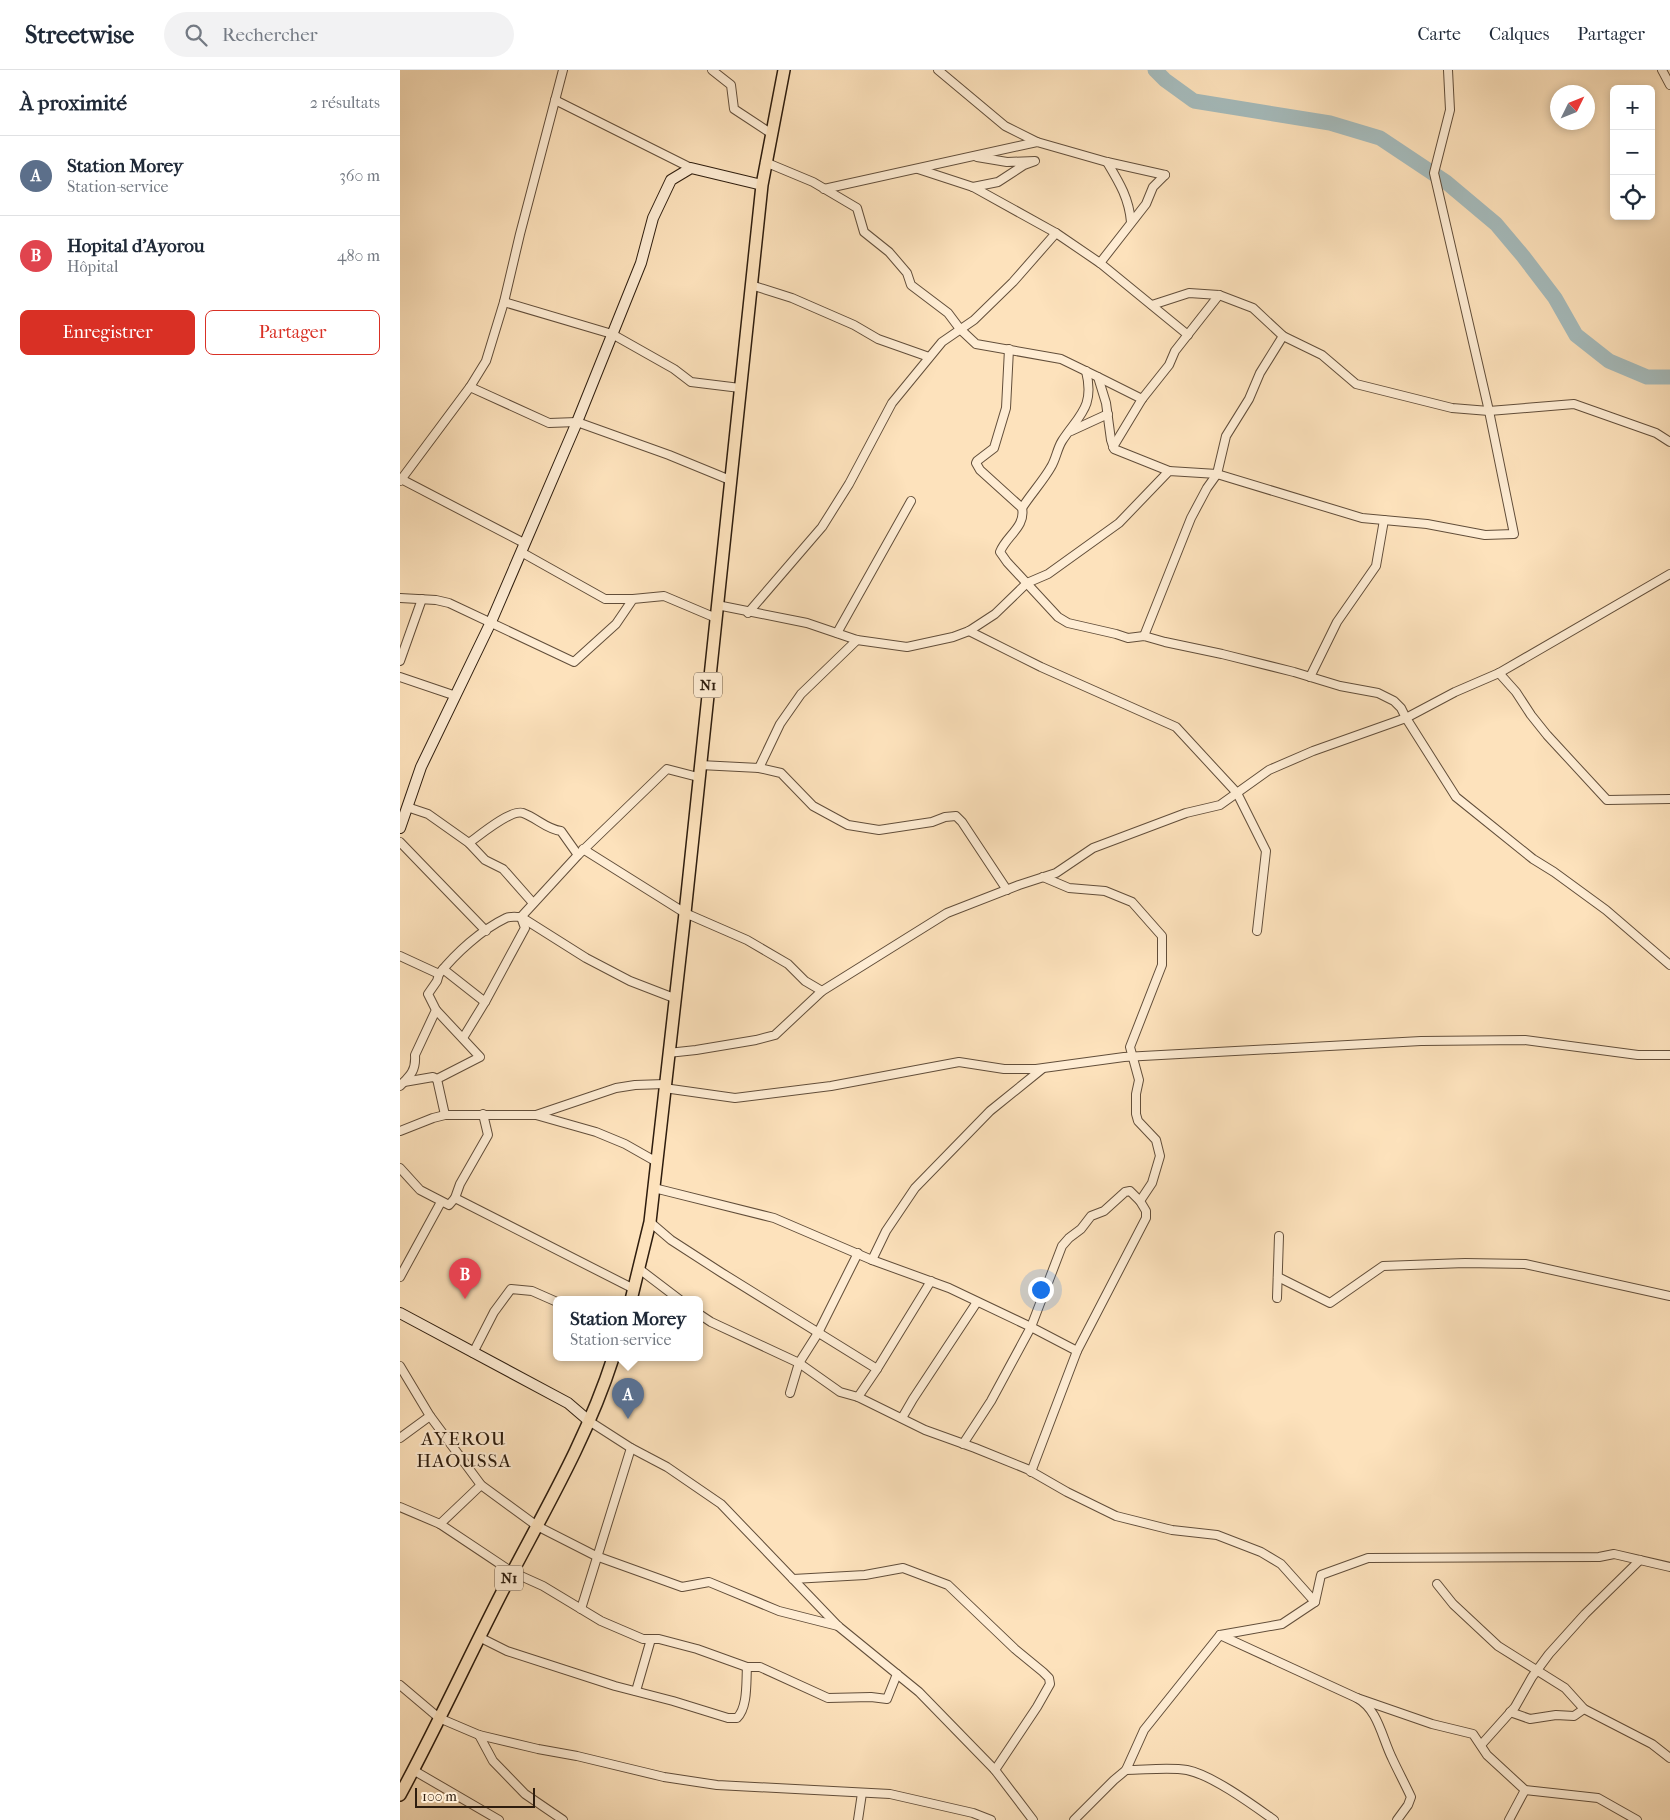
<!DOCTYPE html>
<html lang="fr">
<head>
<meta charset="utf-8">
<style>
  :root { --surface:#fff; --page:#f2f2f3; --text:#1f2937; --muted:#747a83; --line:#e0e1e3; --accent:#d93025 }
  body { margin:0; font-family:"IM FELL French Canon",serif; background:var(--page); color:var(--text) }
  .controls { position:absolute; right:15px; top:15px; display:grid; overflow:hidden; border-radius:8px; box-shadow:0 2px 8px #0003 }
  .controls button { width:45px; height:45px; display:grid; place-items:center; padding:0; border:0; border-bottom:1px solid var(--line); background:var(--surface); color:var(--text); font:25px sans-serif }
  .compass { position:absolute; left:1150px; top:15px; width:45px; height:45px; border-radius:50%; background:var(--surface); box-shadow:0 2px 8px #0003; rotate:47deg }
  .scale { position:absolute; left:15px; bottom:12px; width:120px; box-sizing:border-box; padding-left:5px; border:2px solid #2e1d0e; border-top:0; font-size:14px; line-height:18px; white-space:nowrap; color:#2e1d0e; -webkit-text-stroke:4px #feecd3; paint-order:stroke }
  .you { position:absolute; left:640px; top:1219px; width:18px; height:18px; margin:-12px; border:4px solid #fff; border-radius:50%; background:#1a73e8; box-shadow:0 0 0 8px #1a73e833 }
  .badge { display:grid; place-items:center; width:32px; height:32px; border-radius:50%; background:var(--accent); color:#fff; font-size:16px; font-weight:700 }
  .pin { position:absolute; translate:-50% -41px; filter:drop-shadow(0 1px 2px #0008) }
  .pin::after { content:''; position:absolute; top:26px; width:18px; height:15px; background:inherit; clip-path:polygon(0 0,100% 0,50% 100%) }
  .popup { position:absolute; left:153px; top:1226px; width:150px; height:65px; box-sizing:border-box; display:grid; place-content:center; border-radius:8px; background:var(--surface); filter:drop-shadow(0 1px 4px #0005); font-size:16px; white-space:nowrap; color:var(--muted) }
  .popup b { font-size:19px; color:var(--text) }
  .popup::after { content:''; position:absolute; left:50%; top:100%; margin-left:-10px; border:10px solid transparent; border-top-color:var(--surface) }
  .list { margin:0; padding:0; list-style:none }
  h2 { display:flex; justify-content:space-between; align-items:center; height:65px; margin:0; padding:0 20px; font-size:21px }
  h2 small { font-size:16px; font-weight:400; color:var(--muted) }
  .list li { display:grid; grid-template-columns:32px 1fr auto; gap:15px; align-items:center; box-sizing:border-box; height:80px; padding:0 20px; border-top:1px solid var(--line) }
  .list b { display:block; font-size:19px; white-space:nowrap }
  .list p { margin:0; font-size:16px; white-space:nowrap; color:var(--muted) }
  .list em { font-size:16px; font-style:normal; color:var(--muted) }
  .actions { display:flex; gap:10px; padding:15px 20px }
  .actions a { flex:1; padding:11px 0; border:1px solid var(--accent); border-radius:8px; text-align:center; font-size:18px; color:var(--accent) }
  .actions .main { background:var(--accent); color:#fff }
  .icon { flex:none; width:28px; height:28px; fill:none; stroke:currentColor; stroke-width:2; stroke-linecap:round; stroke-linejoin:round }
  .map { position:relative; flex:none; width:1270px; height:1750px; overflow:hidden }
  header { display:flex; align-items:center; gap:30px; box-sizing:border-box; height:70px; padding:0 25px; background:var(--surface); border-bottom:1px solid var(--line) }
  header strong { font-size:24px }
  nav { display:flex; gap:28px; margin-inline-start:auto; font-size:18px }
  .search { width:350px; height:45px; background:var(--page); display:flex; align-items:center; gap:12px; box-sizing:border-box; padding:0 18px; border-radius:28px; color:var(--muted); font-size:19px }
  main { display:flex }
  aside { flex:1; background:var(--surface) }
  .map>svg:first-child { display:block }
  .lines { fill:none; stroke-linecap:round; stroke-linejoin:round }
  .river { stroke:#a5bbbc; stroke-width:15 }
  .street-casing { stroke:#624e3a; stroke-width:10 }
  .secondary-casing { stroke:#2e1d0e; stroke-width:12 }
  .primary-casing { stroke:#2e1d0e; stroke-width:14 }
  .street { stroke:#feecd3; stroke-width:8 }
  .secondary { stroke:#feecd3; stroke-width:10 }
  .primary { stroke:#fde2bc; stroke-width:11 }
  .labels { text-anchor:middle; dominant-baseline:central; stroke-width:4; stroke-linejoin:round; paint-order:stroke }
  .shield { fill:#feecd3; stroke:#6c5b49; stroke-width:1 }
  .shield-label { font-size:15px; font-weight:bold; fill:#2e1d0e }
  .quarter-label { font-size:19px; letter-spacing:1px; fill:#2e1d0e; stroke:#feecd3 }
</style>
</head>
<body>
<header>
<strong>Streetwise</strong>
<div class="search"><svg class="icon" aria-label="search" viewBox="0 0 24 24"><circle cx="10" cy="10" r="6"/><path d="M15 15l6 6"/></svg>Rechercher</div>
<nav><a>Carte</a><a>Calques</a><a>Partager</a></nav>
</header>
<main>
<aside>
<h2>À proximité<small>2 résultats</small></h2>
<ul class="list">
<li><span class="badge" style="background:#5c6f8a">A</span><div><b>Station Morey</b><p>Station-service</p></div><em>360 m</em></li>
<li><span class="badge" style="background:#e0444e">B</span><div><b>Hopital d'Ayorou</b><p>Hôpital</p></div><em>480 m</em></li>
</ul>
<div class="actions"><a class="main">Enregistrer</a><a>Partager</a></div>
</aside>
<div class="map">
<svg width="1270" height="1750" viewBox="0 0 1270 1750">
  <rect width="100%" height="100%" fill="#fde2bc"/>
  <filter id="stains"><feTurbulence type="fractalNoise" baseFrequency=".004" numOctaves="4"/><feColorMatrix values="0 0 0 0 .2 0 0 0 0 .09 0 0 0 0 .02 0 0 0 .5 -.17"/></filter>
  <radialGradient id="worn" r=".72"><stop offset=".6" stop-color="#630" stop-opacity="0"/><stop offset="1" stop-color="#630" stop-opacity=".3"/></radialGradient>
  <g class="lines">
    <path class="river" d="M755,0L765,10L794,31L930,53L980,68L1046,112L1096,154L1123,186L1155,228L1176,265L1209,291L1247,307H1270"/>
    <g class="street-casing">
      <g id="street">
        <path d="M312,0L331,15L334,39L372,64"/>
        <path d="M538,0L605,56L637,72"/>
        <path d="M1262,0L1270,15"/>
        <path d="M155,30L291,98"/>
        <path d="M365,92L413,112L457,138L464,162L489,182L507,203L511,215L548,243L560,259L576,274L661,289L698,307L706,333L711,370L714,379L769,401"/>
        <path d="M707,92C719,112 729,128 731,152"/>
        <path d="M518,99L573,117L656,163L700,193L788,265"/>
        <path d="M573,117L598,112L624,95L635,91L607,92L577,87"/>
        <path d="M424,119L637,72L707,92L765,105"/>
        <path d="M700,193L746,134L753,117L765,105"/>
        <path d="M351,215L392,228L454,255L478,269L529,287"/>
        <path d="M104,232L212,264L274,299L291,312L340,318"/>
        <path d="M883,266L922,285L956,314L1052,338L1089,341L1174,334L1256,363L1270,372"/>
        <path d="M609,279L606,338L594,378L577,391L576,393L580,400L622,438C626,457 606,466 600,482L607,492L658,547L668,553L716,564L728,568L744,566L765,572L822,584L894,602L940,616L978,623L994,631L1001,638L1006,648L1056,727L1133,789L1154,802L1206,840L1270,895"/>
        <path d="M698,307L742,329"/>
        <path d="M70,317L86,291L104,232L120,164L163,0"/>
        <path d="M671,361L708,344"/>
        <path d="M713,377L742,329L769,295L775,281L819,225"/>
        <path d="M1,409L124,473"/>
        <path d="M0,411L70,317L149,353L177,352L269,385L330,410"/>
        <path d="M622,438C631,424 643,411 651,397C656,389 657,379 662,371C679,345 695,337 686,301"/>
        <path d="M121,482L205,529H233"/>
        <path d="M0,528L36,530L49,533L174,592L216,554L233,529L264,526L316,548"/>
        <path d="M317,535L407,553L457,570L507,577L553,567L569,561L595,544L627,513L648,504L719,453L769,401L817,404L962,448L1027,454L1085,465L1114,464L1089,341L1034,103L1050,40L1048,0"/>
        <path d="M348,543L422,457L449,414L492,333L542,272L574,250L613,212L656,163"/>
        <path d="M569,561L641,597L776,657L837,723L866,781L857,861"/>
        <path d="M437,563L511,431"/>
        <path d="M744,566L791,448L807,418L817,404L826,366L849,329L860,303L883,266L853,238L819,225L789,223L752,235"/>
        <path d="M0,591L22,529"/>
        <path d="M1099,603L1116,622L1131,645L1147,665L1207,730L1270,729"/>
        <path d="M0,607L56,626"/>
        <path d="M910,607L937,552L976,496L984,450"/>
        <path d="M300,695L359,698L380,654L401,624L457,570"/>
        <path d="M359,698L381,703L413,736L448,755L479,760L532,752L545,747L556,746L562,752L607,820"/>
        <path d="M7,737L28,744L69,773L85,790L103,799L133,833"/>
        <path d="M0,772L86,861"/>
        <path d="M69,773C80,765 111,739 123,743C137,748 146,759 161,761L178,785"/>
        <path d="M183,779L285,843L347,870L388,894L405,911L422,921"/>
        <path d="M643,807L669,818L705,821L732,832L762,866V895L730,977L739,1010L736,1024V1044L738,1051L756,1070L760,1086L752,1113L740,1131L746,1141V1148L677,1281"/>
        <path d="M121,847L186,888L230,911L274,928"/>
        <path d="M0,886L39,904C56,883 81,860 106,848C110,846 116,847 121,847L178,785L267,699L298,707"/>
        <path d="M43,899L85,932L125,858L121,847"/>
        <path d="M36,940L80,987L37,1009L45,1045"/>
        <path d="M63,968L85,932"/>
        <path d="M268,983L296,980L356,970L375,965L422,921L547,843L619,815L656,803L693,778L786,743L820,735L869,700L913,681L1006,648L1055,622L1099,603L1270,504"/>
        <path d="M4,1012L33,1007L37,1009"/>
        <path d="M0,1016C11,1005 16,1000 15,985L36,940L28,924L37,911L39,904"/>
        <path d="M264,1018L335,1028L431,1016L559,992L604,999H636L724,987L1021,971L1125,970L1238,985H1270"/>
        <path d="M136,1045L216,1018L235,1015L265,1014"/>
        <path d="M0,1061L33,1048L45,1045H136L196,1062L225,1074L255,1091"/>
        <path d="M0,1098L20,1120L49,1135L55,1128L234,1219"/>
        <path d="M254,1118L374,1148L472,1190L549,1218L631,1257L677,1281L631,1402"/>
        <path d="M55,1128L60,1114L88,1065L83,1044"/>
        <path d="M250,1152L271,1170L322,1203L477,1299L458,1327"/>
        <path d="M472,1190L486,1161L515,1118L590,1041L642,999"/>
        <path d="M238,1198L280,1230"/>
        <path d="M0,1207L41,1132"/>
        <path d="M878,1207L930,1233L983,1196L1065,1193L1125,1194L1270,1226"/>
        <path d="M877,1228L879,1166"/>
        <path d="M299,1244L311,1252L399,1293L440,1322L458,1327L525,1360L575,1378L627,1399L667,1422L716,1446L772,1460L817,1465L861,1482L881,1494L915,1532"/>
        <path d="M73,1283L94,1242L111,1219L132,1221L157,1232"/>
        <path d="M0,1296L30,1346L81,1415L137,1456L196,1486L282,1517L309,1512L379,1541L438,1556"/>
        <path d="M477,1299L531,1211"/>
        <path d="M390,1323L399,1293L418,1263L458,1183"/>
        <path d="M502,1348L513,1329L577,1232"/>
        <path d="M189,1351L231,1378L267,1397L321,1434L438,1556L519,1622L595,1700L633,1750"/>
        <path d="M0,1368L30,1346"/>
        <path d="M563,1374L591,1331L631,1257L662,1176L669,1168L681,1159L691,1146L704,1141L725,1122L730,1121L740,1131"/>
        <path d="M0,1437L40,1454L112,1502L143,1516L201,1551L243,1569H259L297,1579L347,1597H360L428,1628L471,1627L487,1629L497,1604"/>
        <path d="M40,1454L81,1415"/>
        <path d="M393,1509L465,1505L503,1498L548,1515L615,1579L643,1602L649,1608L650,1614L637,1637L595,1700"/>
        <path d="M1037,1514L1053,1534L1098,1576L1165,1618L1184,1639L1174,1646L1156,1645L1130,1649L1110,1642"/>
        <path d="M181,1539L231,1378"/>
        <path d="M820,1565L957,1628C978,1639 982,1668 992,1688C998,1701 1005,1714 1011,1727L1008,1735L997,1750"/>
        <path d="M79,1567L107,1581L215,1616L273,1631L328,1648H337C348,1637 346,1612 347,1597"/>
        <path d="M0,1615L39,1648L79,1665L138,1679L177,1686L264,1707L317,1715L490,1724L573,1743L591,1750"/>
        <path d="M236,1621L251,1569"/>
        <path d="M957,1628L1032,1654L1073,1664L1087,1685L1125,1720L1198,1728L1237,1750"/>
        <path d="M1184,1639L1252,1674L1270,1688"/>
        <path d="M79,1665L93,1691L125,1724L163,1750"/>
        <path d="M1081,1675L1115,1637L1132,1607L1149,1584L1185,1544L1240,1490"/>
        <path d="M13,1700L99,1750"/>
        <path d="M726,1700C744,1700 769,1697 787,1700C812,1705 853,1735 874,1750"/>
        <path d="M458,1750L462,1723"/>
        <path d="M674,1750L714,1710L726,1700L744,1660L820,1565L882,1554L915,1532L921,1505L968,1488L1199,1487L1214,1484L1270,1497"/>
        <path d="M1109,1750L1125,1720"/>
      </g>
    </g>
    <g class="secondary-casing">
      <g id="secondary">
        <path d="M0,758L21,697L91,552L177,352L241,193L253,148L271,110L291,98L362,115"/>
        <path d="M0,1243L168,1333L189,1351"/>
      </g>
    </g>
    <g class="primary-casing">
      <g id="primary">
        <path d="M231,1230L250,1152L285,843L362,115L384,0"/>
        <path d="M0,1725C40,1651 74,1575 113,1501C150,1431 189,1363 213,1288"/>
      </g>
    </g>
    <use href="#street" class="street"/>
    <use href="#secondary" class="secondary"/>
    <use href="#primary" class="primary"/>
  </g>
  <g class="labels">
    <g class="shield">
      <rect x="294" y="602.5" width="28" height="25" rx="4"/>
      <rect x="95" y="1495.5" width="28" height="25" rx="4"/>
    </g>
    <g class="shield-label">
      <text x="308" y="615">N1</text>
      <text x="109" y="1508">N1</text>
    </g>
    <g class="quarter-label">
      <text x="64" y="1369">AYEROU<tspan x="64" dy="22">HAOUSSA</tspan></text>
    </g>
  </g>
  <rect width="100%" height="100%" filter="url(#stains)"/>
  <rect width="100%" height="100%" fill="url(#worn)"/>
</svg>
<div class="controls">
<button>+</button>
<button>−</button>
<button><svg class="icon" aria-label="locate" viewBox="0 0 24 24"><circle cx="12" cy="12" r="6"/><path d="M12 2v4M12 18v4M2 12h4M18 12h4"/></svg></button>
</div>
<svg class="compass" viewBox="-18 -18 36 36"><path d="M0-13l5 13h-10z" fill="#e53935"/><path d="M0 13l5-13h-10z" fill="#747a83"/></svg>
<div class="scale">100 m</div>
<div class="you"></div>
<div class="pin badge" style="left:228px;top:1349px;background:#5c6f8a">A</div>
<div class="popup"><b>Station Morey</b>Station-service</div>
<div class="pin badge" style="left:65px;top:1229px;background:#e0444e">B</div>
</div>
</main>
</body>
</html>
